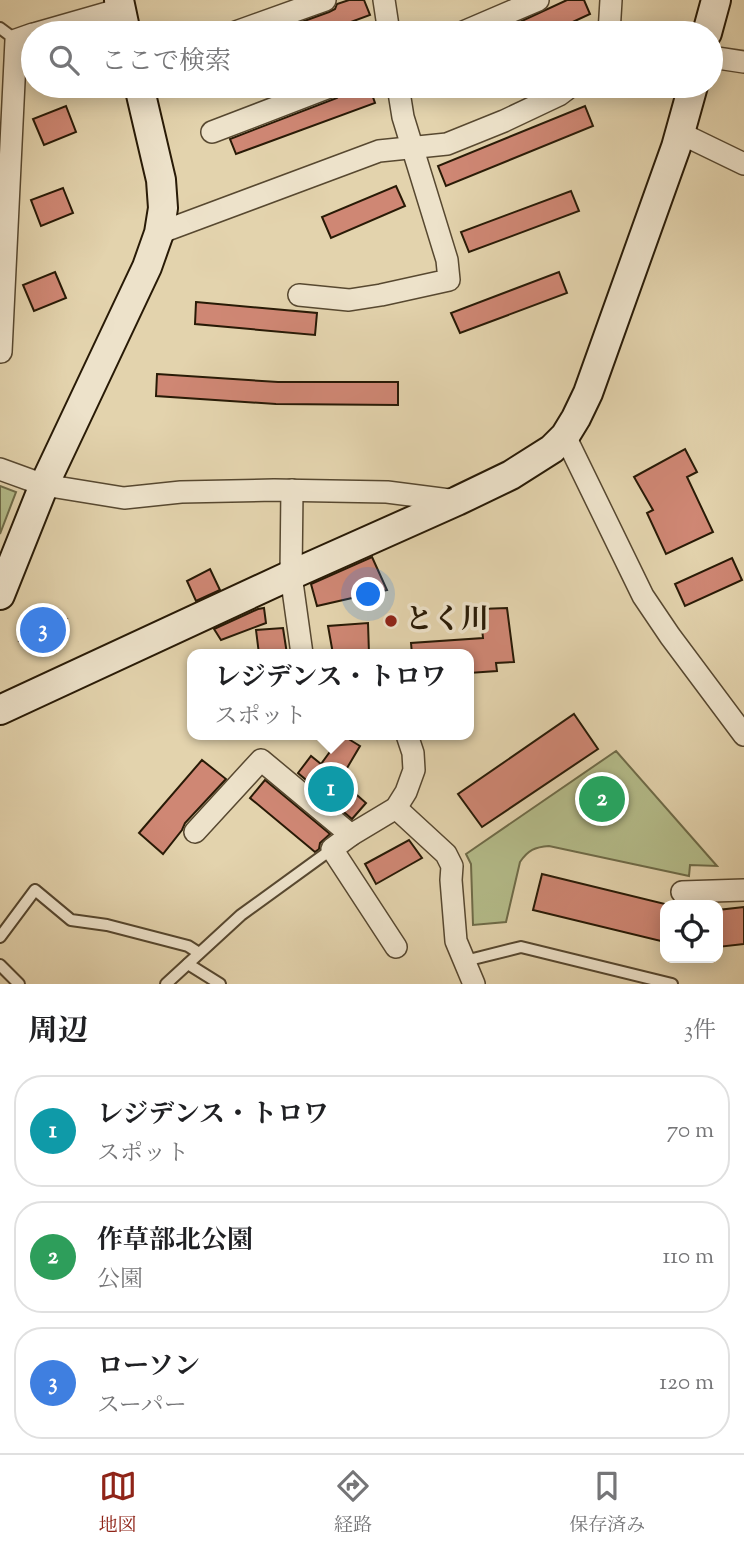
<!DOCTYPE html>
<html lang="ja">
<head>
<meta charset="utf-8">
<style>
  :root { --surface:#fff; --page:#f6f6f6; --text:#202124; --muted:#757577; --line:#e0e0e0; --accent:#8f2418 }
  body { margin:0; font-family:"Sorts Mill Goudy","Noto Serif JP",serif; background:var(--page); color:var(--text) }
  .controls { position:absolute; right:21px; bottom:21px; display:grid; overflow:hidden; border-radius:14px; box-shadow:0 4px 18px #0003 }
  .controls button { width:63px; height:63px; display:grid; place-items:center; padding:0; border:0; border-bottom:2px solid var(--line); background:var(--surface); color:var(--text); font:35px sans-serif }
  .you { position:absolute; left:369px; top:595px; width:24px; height:24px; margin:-18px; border:5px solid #fff; border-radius:50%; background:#1a73e8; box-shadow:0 0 0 10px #1a73e833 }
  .badge { display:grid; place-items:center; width:46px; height:46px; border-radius:50%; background:var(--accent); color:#fff; font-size:23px; font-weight:700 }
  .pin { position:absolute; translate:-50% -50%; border:4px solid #fff; box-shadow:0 2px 7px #0006 }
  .popup { position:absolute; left:187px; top:649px; width:287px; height:91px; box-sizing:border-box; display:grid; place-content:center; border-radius:14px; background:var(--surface); filter:drop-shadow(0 2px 5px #0005); font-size:23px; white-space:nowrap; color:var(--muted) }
  .popup b { font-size:26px; color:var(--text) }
  .popup::after { content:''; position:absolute; left:50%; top:100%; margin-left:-14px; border:14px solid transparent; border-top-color:var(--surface) }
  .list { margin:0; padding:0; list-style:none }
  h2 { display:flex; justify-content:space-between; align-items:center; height:91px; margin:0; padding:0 28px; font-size:30px }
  h2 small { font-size:23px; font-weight:400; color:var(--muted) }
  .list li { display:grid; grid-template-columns:46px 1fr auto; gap:21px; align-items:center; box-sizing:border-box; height:112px; margin:0 14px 14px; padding:0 14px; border:2px solid var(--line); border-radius:28px }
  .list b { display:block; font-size:26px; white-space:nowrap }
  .list p { margin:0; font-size:23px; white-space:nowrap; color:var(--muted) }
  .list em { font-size:23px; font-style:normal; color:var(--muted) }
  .icon { flex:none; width:38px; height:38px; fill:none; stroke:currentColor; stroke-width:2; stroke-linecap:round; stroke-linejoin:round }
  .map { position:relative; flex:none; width:744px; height:984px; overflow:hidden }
  .search { position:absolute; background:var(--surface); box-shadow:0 4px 18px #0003; left:21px; right:21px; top:21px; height:77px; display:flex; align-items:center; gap:18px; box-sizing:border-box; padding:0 24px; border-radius:38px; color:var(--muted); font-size:26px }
  .sheet { height:469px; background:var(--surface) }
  nav { display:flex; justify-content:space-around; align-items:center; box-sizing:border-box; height:98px; border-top:2px solid var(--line); background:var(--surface); font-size:19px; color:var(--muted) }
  nav a { display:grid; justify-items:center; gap:4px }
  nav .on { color:var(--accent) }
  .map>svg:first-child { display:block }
  .green { fill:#b4bc8a; stroke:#6e6b48; stroke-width:2 }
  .building { fill:#cf8774; stroke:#281a06; stroke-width:2 }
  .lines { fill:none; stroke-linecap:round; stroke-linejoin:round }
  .lane-casing { stroke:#574830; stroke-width:14 }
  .street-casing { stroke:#574830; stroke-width:24 }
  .secondary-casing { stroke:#281a06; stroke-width:32 }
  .lane { stroke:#ede2ca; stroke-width:10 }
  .street { stroke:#ede2ca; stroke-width:21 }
  .secondary { stroke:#ede2ca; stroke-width:28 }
  .poi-dot { fill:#8f2418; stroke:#ede2ca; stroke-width:2.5 }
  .labels { text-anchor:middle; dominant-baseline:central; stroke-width:7; stroke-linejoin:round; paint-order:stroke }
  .poi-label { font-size:28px; font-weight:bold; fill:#281a06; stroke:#ede2ca; text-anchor:start }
</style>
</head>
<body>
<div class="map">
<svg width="744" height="984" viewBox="0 0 744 984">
  <rect width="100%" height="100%" fill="#e3d3ad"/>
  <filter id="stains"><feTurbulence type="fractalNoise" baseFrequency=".00286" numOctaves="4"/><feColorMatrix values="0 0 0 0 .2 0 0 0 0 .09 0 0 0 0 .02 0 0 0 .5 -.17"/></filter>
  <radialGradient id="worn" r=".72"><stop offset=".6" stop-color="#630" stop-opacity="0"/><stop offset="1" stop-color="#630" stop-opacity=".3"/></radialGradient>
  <g class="green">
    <path d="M0,486L16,492L0,534Z"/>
    <path d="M616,751L717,866L690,865L689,876L549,846C535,847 528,850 520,862L506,922L473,925L471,864L466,854Z"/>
  </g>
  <g class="building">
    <path d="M349,0H364L370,15L321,33H271L329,12L335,9L337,4Z"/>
    <path d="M567,0H584L590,14L549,33H496Z"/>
    <path d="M360,86H369L375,103L236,154L230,139L337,98L343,92Z"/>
    <path d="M66,106L76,132L44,145L33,119Z"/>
    <path d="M585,106L593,126L446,186L438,166Z"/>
    <path d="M396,186L405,206L331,238L322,217Z"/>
    <path d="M63,188L73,213L41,226L31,200Z"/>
    <path d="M571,191L579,211L469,252L461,232Z"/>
    <path d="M55,272L66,298L34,311L23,285Z"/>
    <path d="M559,272L567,293L460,333L451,313Z"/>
    <path d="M196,302L317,313L315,335L195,324Z"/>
    <path d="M157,374L278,382H398V405L276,404L156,396Z"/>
    <path d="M685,449L697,472L687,477L713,532L666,554L647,513L653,510L634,477Z"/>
    <path d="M372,557L387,590L317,606L311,584Z"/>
    <path d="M732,558L742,580L685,606L675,584Z"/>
    <path d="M210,569L220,590L196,601L187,581Z"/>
    <path d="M30,608L67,619L56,652L19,641Z"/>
    <path d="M264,608L266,623L221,640L214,629L258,609Z"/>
    <path d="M507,608L514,662L496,663L497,671L469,673V654H412L411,643L483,638L480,609Z"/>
    <path d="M368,623L369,654H333L328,626Z"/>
    <path d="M283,628L287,654H259L256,630Z"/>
    <path d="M574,714L598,749L482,827L458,794Z"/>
    <path d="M342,735L360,746L340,780L366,803L352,819L298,773L311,756L321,764Z"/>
    <path d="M202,760L226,779L185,823L182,830L163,854L139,833Z"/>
    <path d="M265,780L330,834L320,843L319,849L315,852L250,798Z"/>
    <path d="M409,840L422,858L376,884L365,864Z"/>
    <path d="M542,874L665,904V942L533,910Z"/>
    <path d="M744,907V944L718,947V910Z"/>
  </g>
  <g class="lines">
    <g class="lane-casing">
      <g id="lane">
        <path d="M0,28L16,40"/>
        <path d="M0,937L35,890L71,920L107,925L188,946L199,953"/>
        <path d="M465,961L521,947L672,984"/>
        <path d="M188,964L220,984"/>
        <path d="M0,965L19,984"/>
        <path d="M166,984L241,915L332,849"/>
      </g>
    </g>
    <g class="street-casing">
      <g id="street">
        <path d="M384,0L389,33"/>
        <path d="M37,33L121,9"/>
        <path d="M233,33L325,0"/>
        <path d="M461,33L538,0"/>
        <path d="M609,33L611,0"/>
        <path d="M711,57L744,62"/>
        <path d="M212,132L332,86"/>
        <path d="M680,133L744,164"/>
        <path d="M159,233L379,151L447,144L504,121L559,95L571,86"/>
        <path d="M299,295L349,300L381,295L449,280L447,260L403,117L398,86"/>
        <path d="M1,352L16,40L33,34"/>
        <path d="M565,436L643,596L670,636L744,735"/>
        <path d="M0,469L44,485L124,498L181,492L274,490L387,492L457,501"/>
        <path d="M292,490L291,575L302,654"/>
        <path d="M396,808L446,854L452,866L451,880L456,941L474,984"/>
        <path d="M195,832L261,760L351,835"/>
        <path d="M682,892L744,890"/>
        <path d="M396,947L332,849L351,835L396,808L406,792L414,770L413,753L407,735"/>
      </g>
    </g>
    <g class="secondary-casing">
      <g id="secondary">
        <path d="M119,0L126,33"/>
        <path d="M707,33L716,0"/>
        <path d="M0,595L44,485L147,267L159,233L163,208L161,180L139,86"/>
        <path d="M0,710L291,575L457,501L511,475L552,449L565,436L576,418L588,393L676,147L693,86"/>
      </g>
    </g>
    <use href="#lane" class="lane"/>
    <use href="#street" class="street"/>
    <use href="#secondary" class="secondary"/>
  </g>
  <circle class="poi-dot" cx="391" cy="621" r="7"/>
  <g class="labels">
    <g class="poi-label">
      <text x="405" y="621">とく川</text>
    </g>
  </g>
  <rect width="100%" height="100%" filter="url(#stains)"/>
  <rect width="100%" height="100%" fill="url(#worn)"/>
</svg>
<div class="controls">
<button><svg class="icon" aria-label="locate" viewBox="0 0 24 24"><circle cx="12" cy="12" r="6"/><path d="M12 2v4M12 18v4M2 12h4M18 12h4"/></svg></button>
</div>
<div class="you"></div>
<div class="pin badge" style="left:331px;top:789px;background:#0f9aa8">1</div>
<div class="popup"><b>レジデンス・トロワ</b>スポット</div>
<div class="pin badge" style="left:602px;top:799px;background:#2e9e5b">2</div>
<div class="pin badge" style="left:43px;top:630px;background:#3f7fe0">3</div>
<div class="search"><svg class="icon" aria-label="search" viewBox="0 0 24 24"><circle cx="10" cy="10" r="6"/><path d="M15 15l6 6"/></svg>ここで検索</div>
</div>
<section class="sheet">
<h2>周辺<small>3件</small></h2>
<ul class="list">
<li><span class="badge" style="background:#0f9aa8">1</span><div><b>レジデンス・トロワ</b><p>スポット</p></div><em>70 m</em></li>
<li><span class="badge" style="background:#2e9e5b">2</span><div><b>作草部北公園</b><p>公園</p></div><em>110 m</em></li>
<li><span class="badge" style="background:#3f7fe0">3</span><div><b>ローソン</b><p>スーパー</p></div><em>120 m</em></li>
</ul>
</section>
<nav>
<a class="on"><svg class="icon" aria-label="map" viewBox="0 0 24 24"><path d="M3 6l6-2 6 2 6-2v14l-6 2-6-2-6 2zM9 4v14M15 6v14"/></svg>地図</a>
<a><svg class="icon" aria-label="directions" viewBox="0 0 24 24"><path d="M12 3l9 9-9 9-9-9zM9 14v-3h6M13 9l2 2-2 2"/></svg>経路</a>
<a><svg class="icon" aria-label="saved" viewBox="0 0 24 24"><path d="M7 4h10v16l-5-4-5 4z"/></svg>保存済み</a>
</nav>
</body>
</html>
